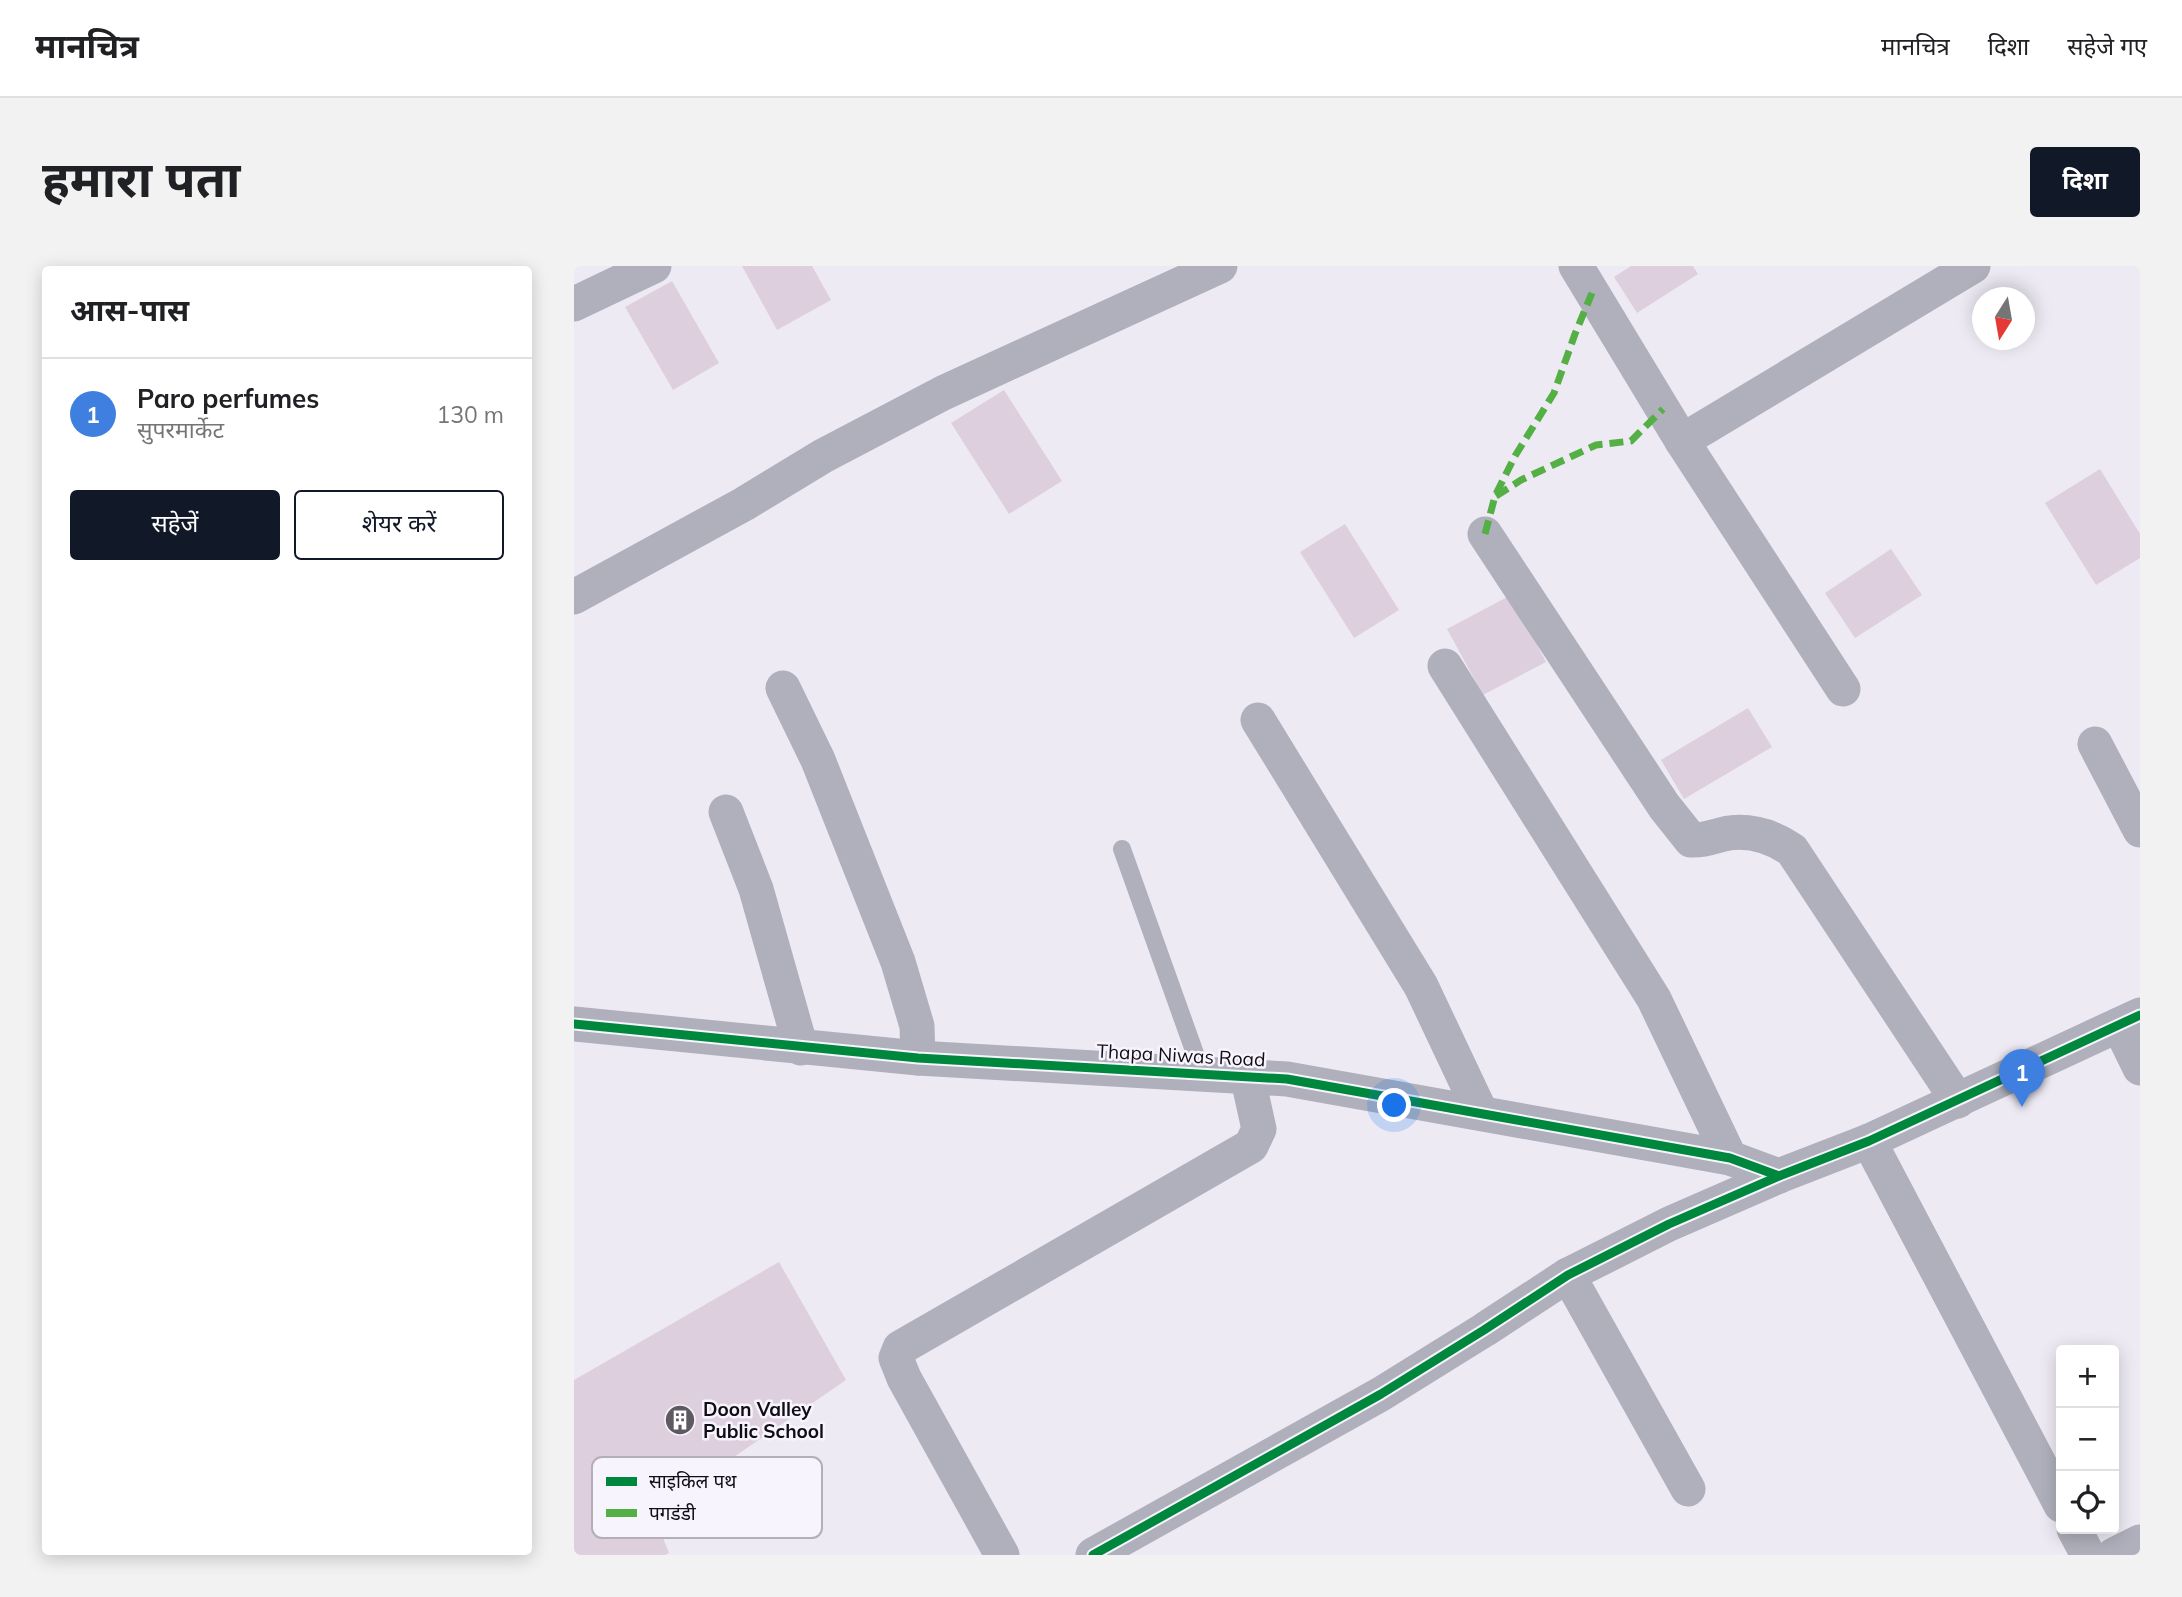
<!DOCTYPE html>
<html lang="hi">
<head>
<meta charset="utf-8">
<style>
  :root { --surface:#fff; --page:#f2f2f2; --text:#202124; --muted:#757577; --line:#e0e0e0; --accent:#111827 }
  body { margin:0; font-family:Mulish,"Noto Sans Devanagari",sans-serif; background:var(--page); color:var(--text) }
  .controls { position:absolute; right:21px; bottom:21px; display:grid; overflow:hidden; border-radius:7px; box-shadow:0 4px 18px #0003 }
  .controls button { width:63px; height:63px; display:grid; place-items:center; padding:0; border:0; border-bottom:2px solid var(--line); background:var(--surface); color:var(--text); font:35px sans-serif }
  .compass { position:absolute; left:1398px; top:21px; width:63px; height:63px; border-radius:50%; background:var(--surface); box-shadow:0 4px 18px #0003; rotate:191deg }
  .you { position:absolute; left:821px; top:840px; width:24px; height:24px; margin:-18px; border:5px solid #fff; border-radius:50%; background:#1a73e8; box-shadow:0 0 0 10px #1a73e833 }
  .badge { display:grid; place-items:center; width:46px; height:46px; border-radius:50%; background:var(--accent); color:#fff; font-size:23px; font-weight:700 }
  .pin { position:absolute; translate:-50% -58px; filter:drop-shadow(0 2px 4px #0008) }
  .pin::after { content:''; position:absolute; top:37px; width:24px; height:21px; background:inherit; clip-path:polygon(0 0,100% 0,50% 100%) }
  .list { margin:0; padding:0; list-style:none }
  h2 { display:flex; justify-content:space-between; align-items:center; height:91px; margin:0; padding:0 28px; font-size:30px }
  h2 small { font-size:23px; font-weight:400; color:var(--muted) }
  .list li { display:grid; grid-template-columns:46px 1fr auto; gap:21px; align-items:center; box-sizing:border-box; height:112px; padding:0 28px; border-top:2px solid var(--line) }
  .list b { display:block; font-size:26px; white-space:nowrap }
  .list p { margin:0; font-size:23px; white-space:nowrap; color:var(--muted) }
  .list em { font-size:23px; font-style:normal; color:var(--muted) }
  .actions { display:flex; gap:14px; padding:21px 28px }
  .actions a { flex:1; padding:16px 0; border:2px solid var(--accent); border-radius:7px; text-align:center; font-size:24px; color:var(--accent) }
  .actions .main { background:var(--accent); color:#fff }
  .icon { flex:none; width:38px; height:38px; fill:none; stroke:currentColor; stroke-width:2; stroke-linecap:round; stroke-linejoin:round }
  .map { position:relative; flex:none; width:1566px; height:1289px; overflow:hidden; border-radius:7px }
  header { display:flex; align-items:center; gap:42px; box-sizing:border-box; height:98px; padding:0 35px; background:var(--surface); border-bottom:2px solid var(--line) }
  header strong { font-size:33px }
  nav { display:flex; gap:38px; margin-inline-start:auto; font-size:24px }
  .intro { display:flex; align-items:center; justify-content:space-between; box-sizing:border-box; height:168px; padding:0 42px }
  h1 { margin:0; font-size:49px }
  .button { padding:18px 32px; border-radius:7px; background:var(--accent); color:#fff; font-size:24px; font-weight:700 }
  main { display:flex; gap:42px; padding:0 42px }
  aside { flex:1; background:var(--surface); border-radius:7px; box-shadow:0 4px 18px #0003 }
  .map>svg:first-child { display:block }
  .building { fill:#decfdf }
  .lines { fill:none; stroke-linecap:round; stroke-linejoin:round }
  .lane { stroke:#afb0bb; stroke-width:18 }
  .street { stroke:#afb0bb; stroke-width:35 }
  .quiet { stroke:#54b044; stroke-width:7; stroke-dasharray:14 7; stroke-linecap:butt }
  .cycleway-casing { stroke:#f7f4fd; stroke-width:13 }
  .cycleway { stroke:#00873e; stroke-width:9 }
  .labels { text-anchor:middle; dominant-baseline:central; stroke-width:5; stroke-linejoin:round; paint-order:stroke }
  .street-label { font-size:19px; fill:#100d14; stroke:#f7f4fd }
  .poi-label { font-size:19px; font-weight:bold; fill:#100d14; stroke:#f7f4fd; text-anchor:start }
  .key { fill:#f7f4fd; stroke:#b2afb7; stroke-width:2 }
  .key-label { font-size:19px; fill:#100d14 }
</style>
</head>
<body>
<header>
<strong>मानचित्र</strong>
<nav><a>मानचित्र</a><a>दिशा</a><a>सहेजे गए</a></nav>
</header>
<div class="intro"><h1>हमारा पता</h1><a class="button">दिशा</a></div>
<main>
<aside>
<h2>आस-पास<small></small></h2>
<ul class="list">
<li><span class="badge" style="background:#3f7fe0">1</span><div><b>Paro perfumes</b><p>सुपरमार्केट</p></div><em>130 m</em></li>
</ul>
<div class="actions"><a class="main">सहेजें</a><a>शेयर करें</a></div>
</aside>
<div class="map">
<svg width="1566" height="1289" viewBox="0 0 1566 1289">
  <rect width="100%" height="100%" fill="#edeaf4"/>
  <g class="building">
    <path d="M168,0H238L257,34L203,64Z"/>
    <path d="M1057,0H1119L1124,8L1063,47L1040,11Z"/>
    <path d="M98,15L145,97L99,124L51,41Z"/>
    <path d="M430,124L488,215L435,248L377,157Z"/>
    <path d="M1526,203L1566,268V292L1522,319L1471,237Z"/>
    <path d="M771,258L825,344L780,372L726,286Z"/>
    <path d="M1317,283L1348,329L1281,372L1251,327Z"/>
    <path d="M937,329L972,396L909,429L873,363Z"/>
    <path d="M1174,442L1198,481L1110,533L1087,494Z"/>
    <path d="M205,996L272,1114L154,1195L77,1242L95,1287L91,1289H0V1114Z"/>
  </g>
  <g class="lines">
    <path class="lane" d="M548,583L628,807"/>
    <g class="street">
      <path d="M1002,0L1108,175L1269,423"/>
      <path d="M0,38L80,0"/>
      <path d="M1108,175L1399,0"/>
      <path d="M911,268L1090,540L1117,574C1132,575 1142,569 1155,567C1179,564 1199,571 1218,584L1384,835"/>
      <path d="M0,331L170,238L249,190L369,127L646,0"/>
      <path d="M871,400L1080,733L1156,892"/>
      <path d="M209,422L244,494L324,696L343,760L344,792"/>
      <path d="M684,454L847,720L907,847"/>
      <path d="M1521,478L1566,564"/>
      <path d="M152,546L182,623L227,782"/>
      <path d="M0,758L344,792L713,813L1156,892L1205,910"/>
      <path d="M1545,759L1566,802"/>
      <path d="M1295,875L1487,1239"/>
      <path d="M994,1009L1114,1223"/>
      <path d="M1500,1263L1514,1289"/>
      <path d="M428,1289L330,1112L322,1092L326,1082L677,880L685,863L673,809"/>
      <path d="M519,1289L807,1128L910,1064L994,1009L1095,958L1205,910L1295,875L1566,749"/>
      <path d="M1540,1289L1566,1276"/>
    </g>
    <g class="quiet">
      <path d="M922,230L947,214L1022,179L1057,175L1089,143"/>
      <path d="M911,268L921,230L941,190L980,127L1001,68L1018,27"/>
    </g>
    <g class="cycleway-casing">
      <g id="cycleway">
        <path d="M0,758L344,792L713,813L1156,892L1205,910"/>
        <path d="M519,1289L807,1128L910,1064L994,1009L1095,958L1205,910L1295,875L1566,749"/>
      </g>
    </g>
    <use href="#cycleway" class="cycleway"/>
  </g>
  <defs>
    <g id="building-disc" transform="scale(1.575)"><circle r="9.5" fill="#5d5a62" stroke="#f7f4fd"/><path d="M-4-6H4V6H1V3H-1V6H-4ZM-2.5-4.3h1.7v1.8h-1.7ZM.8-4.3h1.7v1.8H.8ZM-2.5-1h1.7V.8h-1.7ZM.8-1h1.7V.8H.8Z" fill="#fff"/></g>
  </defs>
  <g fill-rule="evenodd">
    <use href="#building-disc" x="106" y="1154"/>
  </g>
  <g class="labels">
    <g class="street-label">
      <text transform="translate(607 789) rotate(3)">Thapa Niwas Road</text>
    </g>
    <g class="poi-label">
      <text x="129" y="1143">Doon Valley<tspan x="129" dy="22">Public School</tspan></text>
    </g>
  </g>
  <rect x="18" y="1191" width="230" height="81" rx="10" class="key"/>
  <rect x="32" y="1211" width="31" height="9" fill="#00873e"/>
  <rect x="32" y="1243" width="31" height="8" fill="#54b044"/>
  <g class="key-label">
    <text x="75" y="1222">साइकिल पथ</text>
    <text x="75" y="1254">पगडंडी</text>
  </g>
</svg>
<div class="controls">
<button>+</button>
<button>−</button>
<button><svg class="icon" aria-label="locate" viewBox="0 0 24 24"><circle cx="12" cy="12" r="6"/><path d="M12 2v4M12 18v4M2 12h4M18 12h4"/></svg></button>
</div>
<svg class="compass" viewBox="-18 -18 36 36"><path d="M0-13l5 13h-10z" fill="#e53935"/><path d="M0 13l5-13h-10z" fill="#757577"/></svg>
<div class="you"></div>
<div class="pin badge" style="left:1448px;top:841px;background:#3f7fe0">1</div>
</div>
</main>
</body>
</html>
